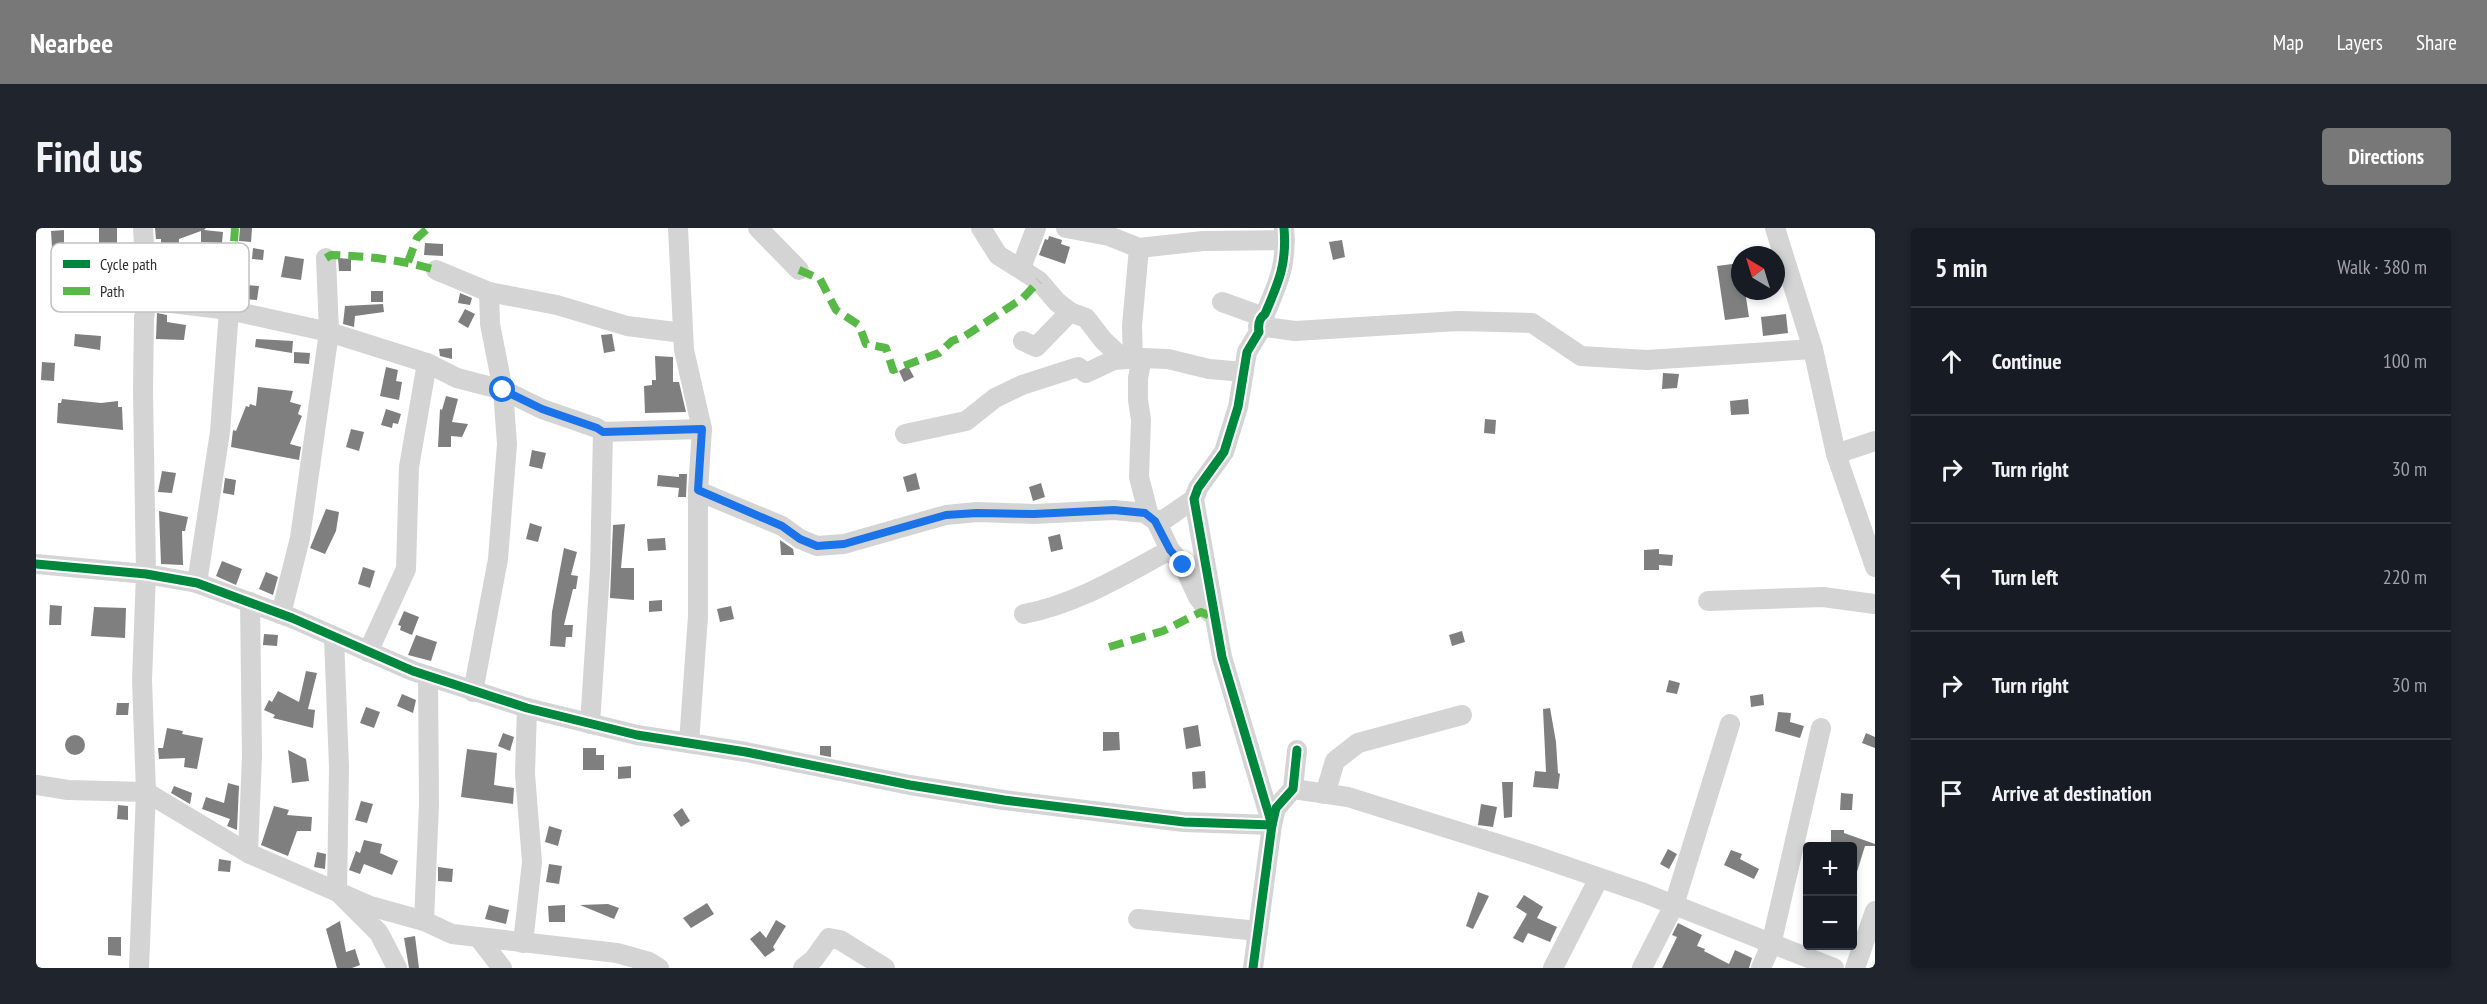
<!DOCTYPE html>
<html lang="en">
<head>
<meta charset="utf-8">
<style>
  :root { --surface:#171b24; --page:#20242c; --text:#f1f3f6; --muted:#9ea1a6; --line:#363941; --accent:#787878 }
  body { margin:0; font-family:"PT Sans Narrow",sans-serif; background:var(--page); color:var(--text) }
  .controls { position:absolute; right:18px; bottom:18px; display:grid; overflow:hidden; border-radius:6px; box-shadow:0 3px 9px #0003 }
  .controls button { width:54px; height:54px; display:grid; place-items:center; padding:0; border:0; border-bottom:2px solid var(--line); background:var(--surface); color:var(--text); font:30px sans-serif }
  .compass { position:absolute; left:1695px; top:18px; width:54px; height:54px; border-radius:50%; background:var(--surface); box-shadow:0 3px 9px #0003; rotate:322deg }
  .stop { position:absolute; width:18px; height:18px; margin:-14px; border:4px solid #1a73e8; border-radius:50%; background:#fff }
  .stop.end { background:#1a73e8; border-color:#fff; box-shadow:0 2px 6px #0008 }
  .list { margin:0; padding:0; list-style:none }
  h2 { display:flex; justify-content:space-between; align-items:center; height:78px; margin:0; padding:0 24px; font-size:26px }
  h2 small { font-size:20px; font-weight:400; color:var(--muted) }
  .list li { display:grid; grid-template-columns:39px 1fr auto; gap:18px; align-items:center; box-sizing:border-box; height:108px; padding:0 24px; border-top:2px solid var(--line) }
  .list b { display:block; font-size:22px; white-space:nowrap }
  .list em { font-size:20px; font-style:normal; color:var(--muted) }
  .icon { flex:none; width:33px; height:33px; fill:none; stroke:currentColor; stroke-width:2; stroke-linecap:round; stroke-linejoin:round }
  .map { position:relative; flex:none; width:1839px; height:740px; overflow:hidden; border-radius:6px }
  header { display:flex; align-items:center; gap:36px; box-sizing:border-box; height:84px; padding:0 30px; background:var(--accent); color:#fff }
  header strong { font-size:28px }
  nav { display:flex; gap:33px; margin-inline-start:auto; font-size:21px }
  .intro { display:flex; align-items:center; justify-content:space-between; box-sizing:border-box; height:144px; padding:0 36px }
  h1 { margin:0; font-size:42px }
  .button { padding:15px 27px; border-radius:6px; background:var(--accent); color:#fff; font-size:21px; font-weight:700 }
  main { display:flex; gap:36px; padding:0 36px }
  aside { flex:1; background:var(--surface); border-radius:6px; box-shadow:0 3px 9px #0003 }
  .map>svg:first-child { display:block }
  .building { fill:#7f7f7f }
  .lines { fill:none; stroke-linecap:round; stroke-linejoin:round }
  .minor { stroke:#d4d4d4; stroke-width:20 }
  .quiet { stroke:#58b947; stroke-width:8; stroke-dasharray:15 8; stroke-linecap:butt }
  .cycleway-casing { stroke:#fff; stroke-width:13 }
  .cycleway { stroke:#00873e; stroke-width:9 }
  .route { stroke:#1a73e8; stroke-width:8 }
  .key { fill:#fff; stroke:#c1c1c1; stroke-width:1.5 }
  .key-label { font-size:16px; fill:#2f2f2f }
</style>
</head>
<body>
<header>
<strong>Nearbee</strong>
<nav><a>Map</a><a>Layers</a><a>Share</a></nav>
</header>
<div class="intro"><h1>Find us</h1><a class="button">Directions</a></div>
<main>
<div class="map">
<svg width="1839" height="740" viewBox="0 0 1839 740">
  <rect width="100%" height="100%" fill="#fff"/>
  <g class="building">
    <path d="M63,0H81V15H84L83,38H68V56L41,55L42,49H25L26,19L16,20L15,3L28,2V15L63,16Z"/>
    <path d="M119,0H170L168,2L187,4L186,15L165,14V3L143,11L142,33L130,32V27L125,26V11H120Z"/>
    <path d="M204,0H216L215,14L203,13Z"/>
    <path d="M1013,8L1026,12L1025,16L1034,19L1029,36L1003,27L1009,11L1012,12Z"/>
    <path d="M1306,12L1309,29L1297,32L1293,14Z"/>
    <path d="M389,15L407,16V28L388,27Z"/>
    <path d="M217,20L228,22L227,32L216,31Z"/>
    <path d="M249,28L268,31L265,52L245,49Z"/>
    <path d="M302,30L315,31V43H303Z"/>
    <path d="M1704,35V63H1709L1713,89L1689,92L1681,38Z"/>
    <path d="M209,57L223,58L221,72L209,71Z"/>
    <rect x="335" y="63" width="12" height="11"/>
    <path d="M424,65L436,70L434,77L422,75Z"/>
    <path d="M347,76L348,84L319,88L318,99L307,96L309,78Z"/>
    <path d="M429,81L439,86L432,100L422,94Z"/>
    <path d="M121,85L131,87V94L150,97L148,112L120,111Z"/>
    <path d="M1750,86L1752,105L1727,108L1725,89Z"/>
    <path d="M39,106L65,108L64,122L38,118Z"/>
    <path d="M576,106L579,123L568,125L565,107Z"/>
    <path d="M220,111L257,113L256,125L219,119Z"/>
    <path d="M416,120V131L404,128L403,121Z"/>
    <path d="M258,124L274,125L273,136L258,135Z"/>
    <path d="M619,128L637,129V154H643L650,184L609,185L608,158L616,157V152H620Z"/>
    <path d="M6,134L19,135L18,153L5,152Z"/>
    <path d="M872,138L878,149L868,154L863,143Z"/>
    <path d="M350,139L362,142L360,153L366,154L363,172L344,168Z"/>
    <path d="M1627,145L1643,146L1641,160L1626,161Z"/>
    <path d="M222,159L257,163L254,174L265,177L262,186L266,188L254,216L265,219L263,232L195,219L197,202L200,203L210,178L213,179L214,176L220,178Z"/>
    <path d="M410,168L422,171L416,194L432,196L426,209L415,208V219H402L404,181L406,182Z"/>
    <path d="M26,171L65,175L82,173V179H86L87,202L21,195L22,175H25Z"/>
    <path d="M1712,171L1713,186L1695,187L1694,173Z"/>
    <path d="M350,181L365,186L362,196L357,195L356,200L345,197Z"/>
    <path d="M1449,191L1460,192L1459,206L1448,205Z"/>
    <path d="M315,201L328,204L323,223L310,219Z"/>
    <path d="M496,222L510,225L506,241L493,238Z"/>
    <path d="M126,243L140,245L136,265L122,264Z"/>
    <path d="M880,245L884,261L871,264L867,249Z"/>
    <path d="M643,246H651L650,269H642L643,260L621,258L622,247L643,249Z"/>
    <path d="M189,250L200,252L198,267L187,265Z"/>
    <path d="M1005,255L1009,269L997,273L993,259Z"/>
    <path d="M290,281L303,284L300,303L289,326L274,320Z"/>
    <path d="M123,283L152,289L149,303H146L147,337L125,336Z"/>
    <path d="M494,295L506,299L502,314L490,311Z"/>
    <path d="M589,296L585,340H598V372L574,370L577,297Z"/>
    <path d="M1024,306L1027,321L1015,324L1012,309Z"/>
    <path d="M629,310L630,322L612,323L611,311Z"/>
    <path d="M744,312L757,321L758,327H745Z"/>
    <path d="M528,320L541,324L535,347L542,348L540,361H537L528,397H537L536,409H530L529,419L514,418L516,384Z"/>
    <path d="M1623,321V326L1637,327L1636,338L1623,337V342H1608V322Z"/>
    <path d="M186,333L206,341L200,357L180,348Z"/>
    <path d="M327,339L339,343L334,360L322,356Z"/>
    <path d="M230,344L242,349L237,367L223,361Z"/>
    <path d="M626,372V383L613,384V373Z"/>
    <path d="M14,377L26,378L25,397H13Z"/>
    <path d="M695,378L698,391L684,394L681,381Z"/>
    <path d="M58,379L90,380L89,410L55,408Z"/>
    <path d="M368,383L383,389L376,407L364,402L365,398L362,397Z"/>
    <path d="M1426,403L1429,414L1416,418L1413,407Z"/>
    <path d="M228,406L242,407L241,418L227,417Z"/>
    <path d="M380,407L401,414L395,433L372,427Z"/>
    <path d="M270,443L281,445L272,481L279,482L277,500L237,490L239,487L228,482L233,472L236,474L242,463L263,474Z"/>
    <path d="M1633,452L1644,455L1641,466L1630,464Z"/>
    <path d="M366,466L380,472L377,485L361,478Z"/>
    <path d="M1727,466L1728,477L1715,479L1714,468Z"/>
    <path d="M81,475H93L92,487H80Z"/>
    <path d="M330,479L344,484L338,500L324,495Z"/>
    <path d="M1514,480L1520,514L1522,545L1524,546L1522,561L1497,559L1499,543L1510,544L1507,481Z"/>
    <path d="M1742,484L1755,485L1754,494L1768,498L1764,510L1739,503Z"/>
    <path d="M1162,497L1165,518L1150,521L1147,500Z"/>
    <path d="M131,500L147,503L146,506L167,510L161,541L148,539L149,530L123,531L122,520H127Z"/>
    <path d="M1067,504H1083L1084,522L1067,523Z"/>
    <path d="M467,505L478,509L474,523L462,518Z"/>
    <path d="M1830,505L1839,509V520L1826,515Z"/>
    <circle cx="39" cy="517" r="10"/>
    <path d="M784,518H795V529L784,527Z"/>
    <path d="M547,520H560V527H568V542H547Z"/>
    <path d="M431,521L461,525L458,557L478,560L477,576L425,569Z"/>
    <path d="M252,522L270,531L273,553L256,555Z"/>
    <path d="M595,538V550L582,551V539Z"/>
    <path d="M1169,543L1170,560L1157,561L1156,544Z"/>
    <path d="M1466,554H1477L1476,589L1468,590Z"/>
    <path d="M192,555L203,558L201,602L191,598L194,591L166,581L170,569L188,575Z"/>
    <path d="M138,558L156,565L154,576L135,565Z"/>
    <path d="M1805,565L1817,566L1816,582H1804Z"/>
    <path d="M325,573L337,576L331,595L319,592Z"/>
    <path d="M1445,576L1461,579L1457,599L1442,597Z"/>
    <path d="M82,577L92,578V592L81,591Z"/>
    <path d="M238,578L253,582L251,587L276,589L275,603H261L252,628L225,617Z"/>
    <path d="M646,580L654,593L645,599L637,587Z"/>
    <path d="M513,598L526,602L522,618L509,614Z"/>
    <path d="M1795,602H1808V605L1839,616V618H1829L1819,650H1816V618H1795Z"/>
    <path d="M328,612L346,616L344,625L362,633L356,647L328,636L324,646L313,642L320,623L324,625Z"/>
    <path d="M1632,621L1641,626L1633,641L1624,636Z"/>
    <path d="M1695,622L1706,626L1704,631L1723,641L1718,651L1688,637Z"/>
    <path d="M281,624L290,626L289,641L278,639Z"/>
    <path d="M183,631L195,633L194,644L182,643Z"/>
    <path d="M513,636L526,638L523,656L510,654Z"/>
    <path d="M402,639L417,641L416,654L402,653Z"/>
    <path d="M1442,664L1453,668L1437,701L1430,698Z"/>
    <path d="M1488,667L1507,679L1501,690L1521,699L1514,714L1492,705L1487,715L1477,710L1491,686L1480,679Z"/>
    <path d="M671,675L678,686L655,700L647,690Z"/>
    <path d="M572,676L583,680L578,691L544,677Z"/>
    <path d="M453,677L473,682L470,696L449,691Z"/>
    <path d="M529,677V694H513L512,678Z"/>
    <path d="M740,692L750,698L737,719L739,722L729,729L714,711L724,703L730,710Z"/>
    <path d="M304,693L310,724L319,721L324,737L316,740H301L290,701Z"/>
    <path d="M1642,695L1666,707L1661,718L1669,721L1668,723L1693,736L1699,722L1716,730L1713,740H1626L1641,709L1636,707Z"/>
    <path d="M379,708L383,740H373L368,710Z"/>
    <path d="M72,709H85V728L72,727Z"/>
  </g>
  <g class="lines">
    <g class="minor">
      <path d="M642,0L648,122L666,201L662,263V388L653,515"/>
      <path d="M722,0L763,42"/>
      <path d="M945,0L962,27L1003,53L1021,74L1034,84L1050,90L1067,112L1087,131"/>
      <path d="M1030,0L1073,8L1103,20L1167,13L1249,12"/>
      <path d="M1739,0L1777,121L1800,226L1839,339"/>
      <path d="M985,40L1000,0"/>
      <path d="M400,42L453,64L521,77L591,98L647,105"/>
      <path d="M111,72L193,82L293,104L391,135L421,150L467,162L506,181L561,200L567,204L666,201"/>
      <path d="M1186,74L1225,88"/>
      <path d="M1222,98L1259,103L1422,93L1496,95L1545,128L1611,132L1777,121"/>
      <path d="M987,113L1000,119L1034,84"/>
      <path d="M1106,130L1102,150V172L1105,192L1103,249L1113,288"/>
      <path d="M1097,132L1096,98L1103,20"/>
      <path d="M869,206L930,193L959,170L986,157L1042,139L1050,145L1078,132L1106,130L1132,131L1173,141L1208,144"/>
      <path d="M1800,226L1839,213"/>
      <path d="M662,263L746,298L764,311L781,318L808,316L910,287L941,284L998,286L1078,282L1109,285L1120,293L1134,322L1147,337L1162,369L1174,385"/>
      <path d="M1120,293L1129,291L1158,271"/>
      <path d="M0,336L110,346L161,355L256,390L377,443L491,480L601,507L710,524L874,557L968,572L1148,594L1236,597L1240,580L1257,561L1261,522"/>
      <path d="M161,355L184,204L193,82"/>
      <path d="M1672,373L1787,369L1839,376"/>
      <path d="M245,386L264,310L293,104L290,30"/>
      <path d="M988,386C1041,376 1087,347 1134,322"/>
      <path d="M298,409L303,539L301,663L343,705L361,740"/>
      <path d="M332,424L370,341L373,239L391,135"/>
      <path d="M437,464L462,331L471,216L467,162L454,96L453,64"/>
      <path d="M554,496L564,343L567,204"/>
      <path d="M0,557L32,562L110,564L212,625L334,678L388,693L416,706L581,725L613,734L623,740"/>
      <path d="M1257,561L1312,569L1494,626L1608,665L1798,740"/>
      <path d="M1289,566L1299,533L1322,515L1426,487"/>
      <path d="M212,625L216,528L214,374"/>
      <path d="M1102,691L1222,703"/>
      <path d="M388,693L393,576L392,448"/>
      <path d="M442,709L466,740"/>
      <path d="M487,715L496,634L489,546L491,480"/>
      <path d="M103,740L110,564L106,452L110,346L107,162L108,90L111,72L107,0"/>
      <path d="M767,740L778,731L793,710L804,712L849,740"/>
      <path d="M1217,740L1236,597L1186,429L1158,271L1162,260L1188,224L1202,179L1211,124L1223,104C1222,97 1223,90 1229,86C1243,53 1251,36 1248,0"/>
      <path d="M1517,740L1563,650"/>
      <path d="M1606,740L1638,677L1694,496"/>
      <path d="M1725,740L1735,717L1785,500"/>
      <path d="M1819,740L1839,683"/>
    </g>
    <g class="quiet">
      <path d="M290,30L295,27C332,28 365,32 400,42"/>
      <path d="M372,34L381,10L392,0"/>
      <path d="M763,42L784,51L800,82L823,97L830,116L850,120L857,142L903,125L916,113L929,108L987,70L1003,53"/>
      <path d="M193,82L199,0"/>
      <path d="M1073,419L1127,403L1165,384L1179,390"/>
    </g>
    <g class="cycleway-casing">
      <g id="cycleway">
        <path d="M0,336L110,346L161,355L256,390L377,443L491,480L601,507L710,524L874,557L968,572L1148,594L1236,597L1240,580L1257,561L1261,522"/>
        <path d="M1217,740L1236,597L1186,429L1158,271L1162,260L1188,224L1202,179L1211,124L1223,104C1222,97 1223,90 1229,86C1243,53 1251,36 1248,0"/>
      </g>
    </g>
    <use href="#cycleway" class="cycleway"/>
  </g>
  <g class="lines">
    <path class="route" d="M467,162L506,181L561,200L567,204L666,201L662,262L746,298L764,311L781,318L808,316L910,287L941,285L998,286L1078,282L1109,285L1119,293L1134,322L1147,337"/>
  </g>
  <rect x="15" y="15" width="198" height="69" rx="9" class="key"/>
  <rect x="27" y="32" width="27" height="8" fill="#00873e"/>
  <rect x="27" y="59" width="27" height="8" fill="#58b947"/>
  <g class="key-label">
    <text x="64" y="42">Cycle path</text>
    <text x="64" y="69">Path</text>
  </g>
</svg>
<div class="controls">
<button>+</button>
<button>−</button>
</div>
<svg class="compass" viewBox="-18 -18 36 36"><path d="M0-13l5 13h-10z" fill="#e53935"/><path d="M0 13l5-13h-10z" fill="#9ea1a6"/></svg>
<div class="stop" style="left:467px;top:162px"></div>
<div class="stop end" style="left:1147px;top:337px"></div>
</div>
<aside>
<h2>5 min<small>Walk · 380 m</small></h2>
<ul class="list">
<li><svg class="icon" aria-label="ahead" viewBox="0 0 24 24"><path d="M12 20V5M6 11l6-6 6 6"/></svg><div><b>Continue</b></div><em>100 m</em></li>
<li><svg class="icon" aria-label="right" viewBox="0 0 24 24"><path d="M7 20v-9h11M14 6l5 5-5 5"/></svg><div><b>Turn right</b></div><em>30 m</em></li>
<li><svg class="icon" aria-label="left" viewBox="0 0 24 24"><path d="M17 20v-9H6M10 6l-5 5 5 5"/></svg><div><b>Turn left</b></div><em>220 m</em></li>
<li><svg class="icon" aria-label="right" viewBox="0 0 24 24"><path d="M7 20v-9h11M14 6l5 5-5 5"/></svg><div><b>Turn right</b></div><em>30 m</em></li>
<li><svg class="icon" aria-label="arrive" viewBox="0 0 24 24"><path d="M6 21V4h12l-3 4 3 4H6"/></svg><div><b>Arrive at destination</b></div></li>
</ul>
</aside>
</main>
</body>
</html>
